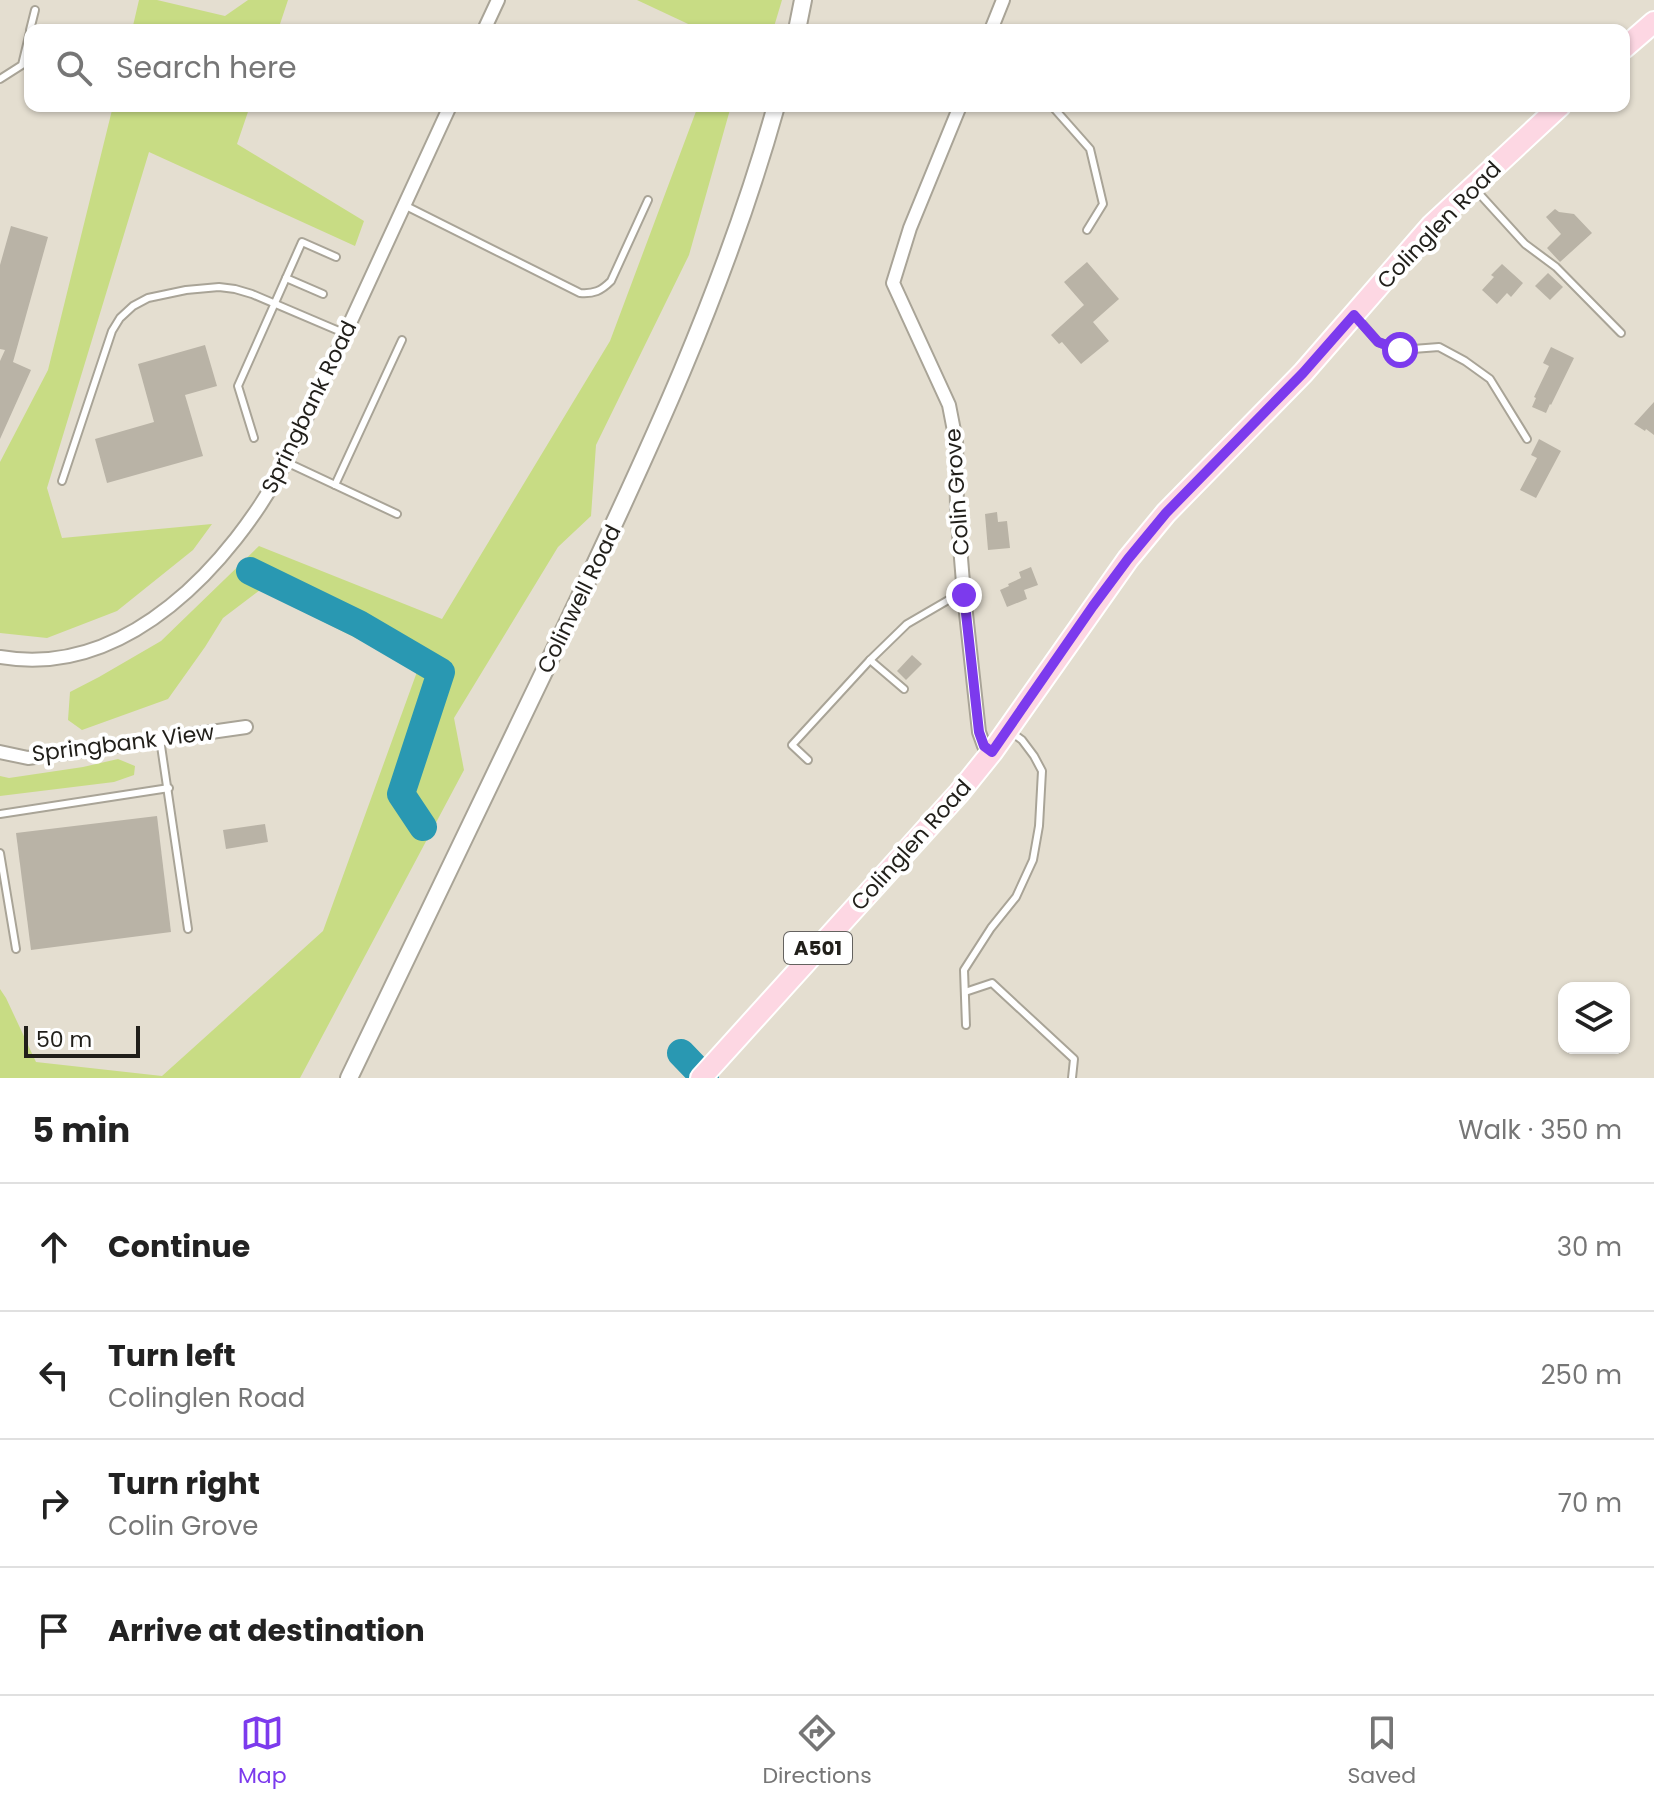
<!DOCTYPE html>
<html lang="en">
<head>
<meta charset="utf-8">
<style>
  :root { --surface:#fff; --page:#f2f2f2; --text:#222; --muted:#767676; --line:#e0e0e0; --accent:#7c3aed }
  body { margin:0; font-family:Poppins,sans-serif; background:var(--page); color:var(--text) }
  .controls { position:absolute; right:24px; bottom:24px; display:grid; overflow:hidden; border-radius:16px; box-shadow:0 2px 6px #0004 }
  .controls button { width:72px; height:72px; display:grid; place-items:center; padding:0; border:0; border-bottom:2px solid var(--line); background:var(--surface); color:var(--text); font:40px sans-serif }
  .scale { position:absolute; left:24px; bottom:20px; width:116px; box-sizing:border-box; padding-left:8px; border:4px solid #211f1a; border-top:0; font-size:22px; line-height:28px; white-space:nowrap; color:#211f1a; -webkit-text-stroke:6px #fff; paint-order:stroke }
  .stop { position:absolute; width:24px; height:24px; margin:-18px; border:6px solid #7c3aed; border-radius:50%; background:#fff }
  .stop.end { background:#7c3aed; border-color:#fff; box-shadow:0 2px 8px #0008 }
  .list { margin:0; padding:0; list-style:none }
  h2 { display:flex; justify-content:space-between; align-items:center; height:104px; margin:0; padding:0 32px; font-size:34px }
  h2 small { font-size:26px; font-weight:400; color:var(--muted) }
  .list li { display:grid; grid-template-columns:52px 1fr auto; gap:24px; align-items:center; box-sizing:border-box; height:128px; padding:0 32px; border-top:2px solid var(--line) }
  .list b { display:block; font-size:30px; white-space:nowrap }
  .list p { margin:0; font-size:26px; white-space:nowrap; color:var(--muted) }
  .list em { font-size:26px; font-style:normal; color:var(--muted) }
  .icon { flex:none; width:44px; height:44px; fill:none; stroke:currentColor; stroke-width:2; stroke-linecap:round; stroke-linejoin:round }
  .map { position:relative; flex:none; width:1654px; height:1078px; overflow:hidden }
  .search { position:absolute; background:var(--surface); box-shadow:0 2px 6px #0004; left:24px; right:24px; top:24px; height:88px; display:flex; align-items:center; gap:20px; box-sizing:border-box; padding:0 28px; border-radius:16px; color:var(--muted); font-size:30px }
  .sheet { height:616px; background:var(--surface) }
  nav { display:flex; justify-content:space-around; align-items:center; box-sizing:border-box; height:112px; border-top:2px solid var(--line); background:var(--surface); font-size:22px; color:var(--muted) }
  nav a { display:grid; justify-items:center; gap:4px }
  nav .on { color:var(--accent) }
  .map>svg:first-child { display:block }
  .green { fill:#c8dc84 }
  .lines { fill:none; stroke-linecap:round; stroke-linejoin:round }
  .river { stroke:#2998b2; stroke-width:28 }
  .building { fill:#b9b3a6 }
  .service-casing { stroke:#a9a497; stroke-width:10 }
  .minor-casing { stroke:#a9a497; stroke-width:16 }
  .tertiary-casing { stroke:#a9a497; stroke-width:20 }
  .primary-casing { stroke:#fff; stroke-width:24 }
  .service { stroke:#fff; stroke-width:6 }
  .minor { stroke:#fff; stroke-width:12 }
  .tertiary { stroke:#fff; stroke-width:16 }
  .primary { stroke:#fdd7e3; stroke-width:20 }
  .route { stroke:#7c3aed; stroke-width:10 }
  .labels { text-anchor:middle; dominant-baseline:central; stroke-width:8; stroke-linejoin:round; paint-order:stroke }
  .shield { fill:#fff; stroke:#64625f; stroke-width:2 }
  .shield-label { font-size:20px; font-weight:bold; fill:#211f1a }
  .street-label { font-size:22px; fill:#211f1a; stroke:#fff }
</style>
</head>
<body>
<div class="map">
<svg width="1654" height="1078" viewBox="0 0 1654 1078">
  <rect width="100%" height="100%" fill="#e4ded0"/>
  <g class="green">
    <path d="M139,0H157L225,16L248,0H288L278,30H132Z"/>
    <path d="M637,0H782L773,30H701Z"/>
    <path d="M113,106H250L237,144L364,221L355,246L149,152L47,488L62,538L212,524L193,550L117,611L47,638L0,633V462L48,370Z"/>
    <path d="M698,106H731L689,255L596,445L591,516L558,547L454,718L464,770L300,1078H0V989L6,998L36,1062L162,1076L323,931L418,669L260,590L223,618L205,647L168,699L82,730L68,720L70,692L99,677L161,641L259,546L442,619L610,341Z"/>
    <path d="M118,759L135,766L134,775L114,782L0,796V776L9,778L83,767Z"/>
  </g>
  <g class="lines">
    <g class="river">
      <path d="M250,571L359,624L441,672L401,794L423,827"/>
      <path d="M681,1053L705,1078"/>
    </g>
  </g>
  <g class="building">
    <path d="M1555,209L1559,212L1574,214L1592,233L1560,262L1547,248L1561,234L1546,217Z"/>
    <path d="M11,226L48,237L13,362L31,370L0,439V361L5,350L0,349V265Z"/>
    <path d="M1087,262L1119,299L1093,322L1109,341L1081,364L1062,342L1059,344L1051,335L1084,305L1064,282Z"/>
    <path d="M1502,264L1523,283L1511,297L1507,293L1497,304L1482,290L1494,277L1491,275Z"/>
    <path d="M1548,273L1563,287L1550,300L1535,286Z"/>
    <path d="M205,345L217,386L185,395L203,456L107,483L95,439L154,422L138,364Z"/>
    <path d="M1551,347L1574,358L1551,405L1550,404L1546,413L1532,407L1536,398L1534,397L1549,366L1543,363Z"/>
    <path d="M1654,402V435L1646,429L1645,431L1634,424Z"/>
    <path d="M1539,439L1561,451L1536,498L1520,490L1537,458L1531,455Z"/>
    <path d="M997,512L998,522L1007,521L1010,548L988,550L985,514Z"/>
    <path d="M1031,567L1038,585L1024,590L1027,599L1007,607L1000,590L1009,586L1008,584L1021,578L1019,572Z"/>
    <path d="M912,655L922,664L906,680L897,671Z"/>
    <path d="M157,816L171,932L31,950L16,833Z"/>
    <path d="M265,824L268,842L226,849L223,830Z"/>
  </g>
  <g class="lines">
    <g class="service-casing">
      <g id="service">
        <path d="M30,30L35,10"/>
        <path d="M0,79L22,65L30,32"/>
        <path d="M1052,106L1090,149L1103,204L1087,230"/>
        <path d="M1475,189L1525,244L1556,267L1621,333"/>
        <path d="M404,205L580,293C594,294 601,291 611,281L648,200"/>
        <path d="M286,278L323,294"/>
        <path d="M1358,319L1378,342L1400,350L1439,347L1465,361L1490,379L1527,439"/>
        <path d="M254,438L238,386L302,242L336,257"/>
        <path d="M286,462L397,514"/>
        <path d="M62,481L112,331L120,318L133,306L148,298L186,290L219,287L235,289L252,294L346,334"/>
        <path d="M335,485L402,340"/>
        <path d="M870,660L904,689"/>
        <path d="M160,739L188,929"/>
        <path d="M808,760L792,745L870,660L907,624L950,599L963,595"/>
        <path d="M0,814L169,788"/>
        <path d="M0,853L16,949"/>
        <path d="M965,992L992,983L1074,1059L1072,1078"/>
        <path d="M966,1025L964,970L991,928L1016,897L1033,860L1039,826L1042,771L1034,756L1022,740L1011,732"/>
      </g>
    </g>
    <g class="minor-casing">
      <g id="minor">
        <path d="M484,30L498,0"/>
        <path d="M991,30L1003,0"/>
        <path d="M960,106L910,228L893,283L949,405L956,441L957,509L964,595L979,732L984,746L992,752"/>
        <path d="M0,657C127,679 231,564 286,462L450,106"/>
        <path d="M0,752L28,758L246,727"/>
      </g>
    </g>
    <g class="tertiary-casing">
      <g id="tertiary">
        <path d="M797,30L803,0"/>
        <path d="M349,1078C421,927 494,777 566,626C647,455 725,289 776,106"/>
      </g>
    </g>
    <g class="primary-casing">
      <g id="primary">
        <path d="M1624,48L1654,22"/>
        <path d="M701,1078L959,793L992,752L1128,559L1166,513L1303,373L1432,225L1560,106"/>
      </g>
    </g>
    <use href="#service" class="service"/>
    <use href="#minor" class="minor"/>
    <use href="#tertiary" class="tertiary"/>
    <use href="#primary" class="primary"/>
  </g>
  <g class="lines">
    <path class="route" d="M964,595L979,732L984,746L992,752L1093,606L1128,559L1166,513L1303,373L1354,315L1378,342L1400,350"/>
  </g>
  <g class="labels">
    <rect class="shield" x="784" y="932" width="68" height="32" rx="6"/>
    <g class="shield-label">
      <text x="818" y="948">A501</text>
    </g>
    <g class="street-label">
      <text transform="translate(1439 225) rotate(-46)">Colinglen Road</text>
      <text transform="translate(309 407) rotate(-64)">Springbank Road</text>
      <text transform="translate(957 492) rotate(-94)">Colin Grove</text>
      <text transform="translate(579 599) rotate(-64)">Colinwell Road</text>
      <text transform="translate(123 743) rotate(-7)">Springbank View</text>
      <text transform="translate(911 845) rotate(-48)">Colinglen Road</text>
    </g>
  </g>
</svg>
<div class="controls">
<button><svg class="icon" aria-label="layers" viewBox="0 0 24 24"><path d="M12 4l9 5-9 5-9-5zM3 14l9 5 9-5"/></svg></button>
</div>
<div class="scale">50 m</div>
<div class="stop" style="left:1400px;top:350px"></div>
<div class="stop end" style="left:964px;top:595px"></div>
<div class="search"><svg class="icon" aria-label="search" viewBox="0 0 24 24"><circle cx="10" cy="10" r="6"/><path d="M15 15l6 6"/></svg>Search here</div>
</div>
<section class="sheet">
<h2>5 min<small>Walk · 350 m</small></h2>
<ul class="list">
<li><svg class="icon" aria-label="ahead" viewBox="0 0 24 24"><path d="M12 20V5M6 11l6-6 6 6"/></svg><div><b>Continue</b></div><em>30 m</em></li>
<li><svg class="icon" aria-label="left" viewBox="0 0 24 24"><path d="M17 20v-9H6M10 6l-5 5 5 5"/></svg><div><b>Turn left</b><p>Colinglen Road</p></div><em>250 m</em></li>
<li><svg class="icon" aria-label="right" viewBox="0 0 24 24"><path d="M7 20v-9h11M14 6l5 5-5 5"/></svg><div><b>Turn right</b><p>Colin Grove</p></div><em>70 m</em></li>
<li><svg class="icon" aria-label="arrive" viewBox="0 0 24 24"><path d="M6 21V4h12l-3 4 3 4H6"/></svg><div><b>Arrive at destination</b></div></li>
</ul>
</section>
<nav>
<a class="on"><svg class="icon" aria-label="map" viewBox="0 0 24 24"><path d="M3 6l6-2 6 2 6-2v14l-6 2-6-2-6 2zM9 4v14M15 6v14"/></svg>Map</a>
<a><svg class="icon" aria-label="directions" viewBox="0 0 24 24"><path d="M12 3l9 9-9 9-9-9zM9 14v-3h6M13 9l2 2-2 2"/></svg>Directions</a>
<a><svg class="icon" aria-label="saved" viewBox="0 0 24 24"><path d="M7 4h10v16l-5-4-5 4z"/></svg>Saved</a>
</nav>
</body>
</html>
